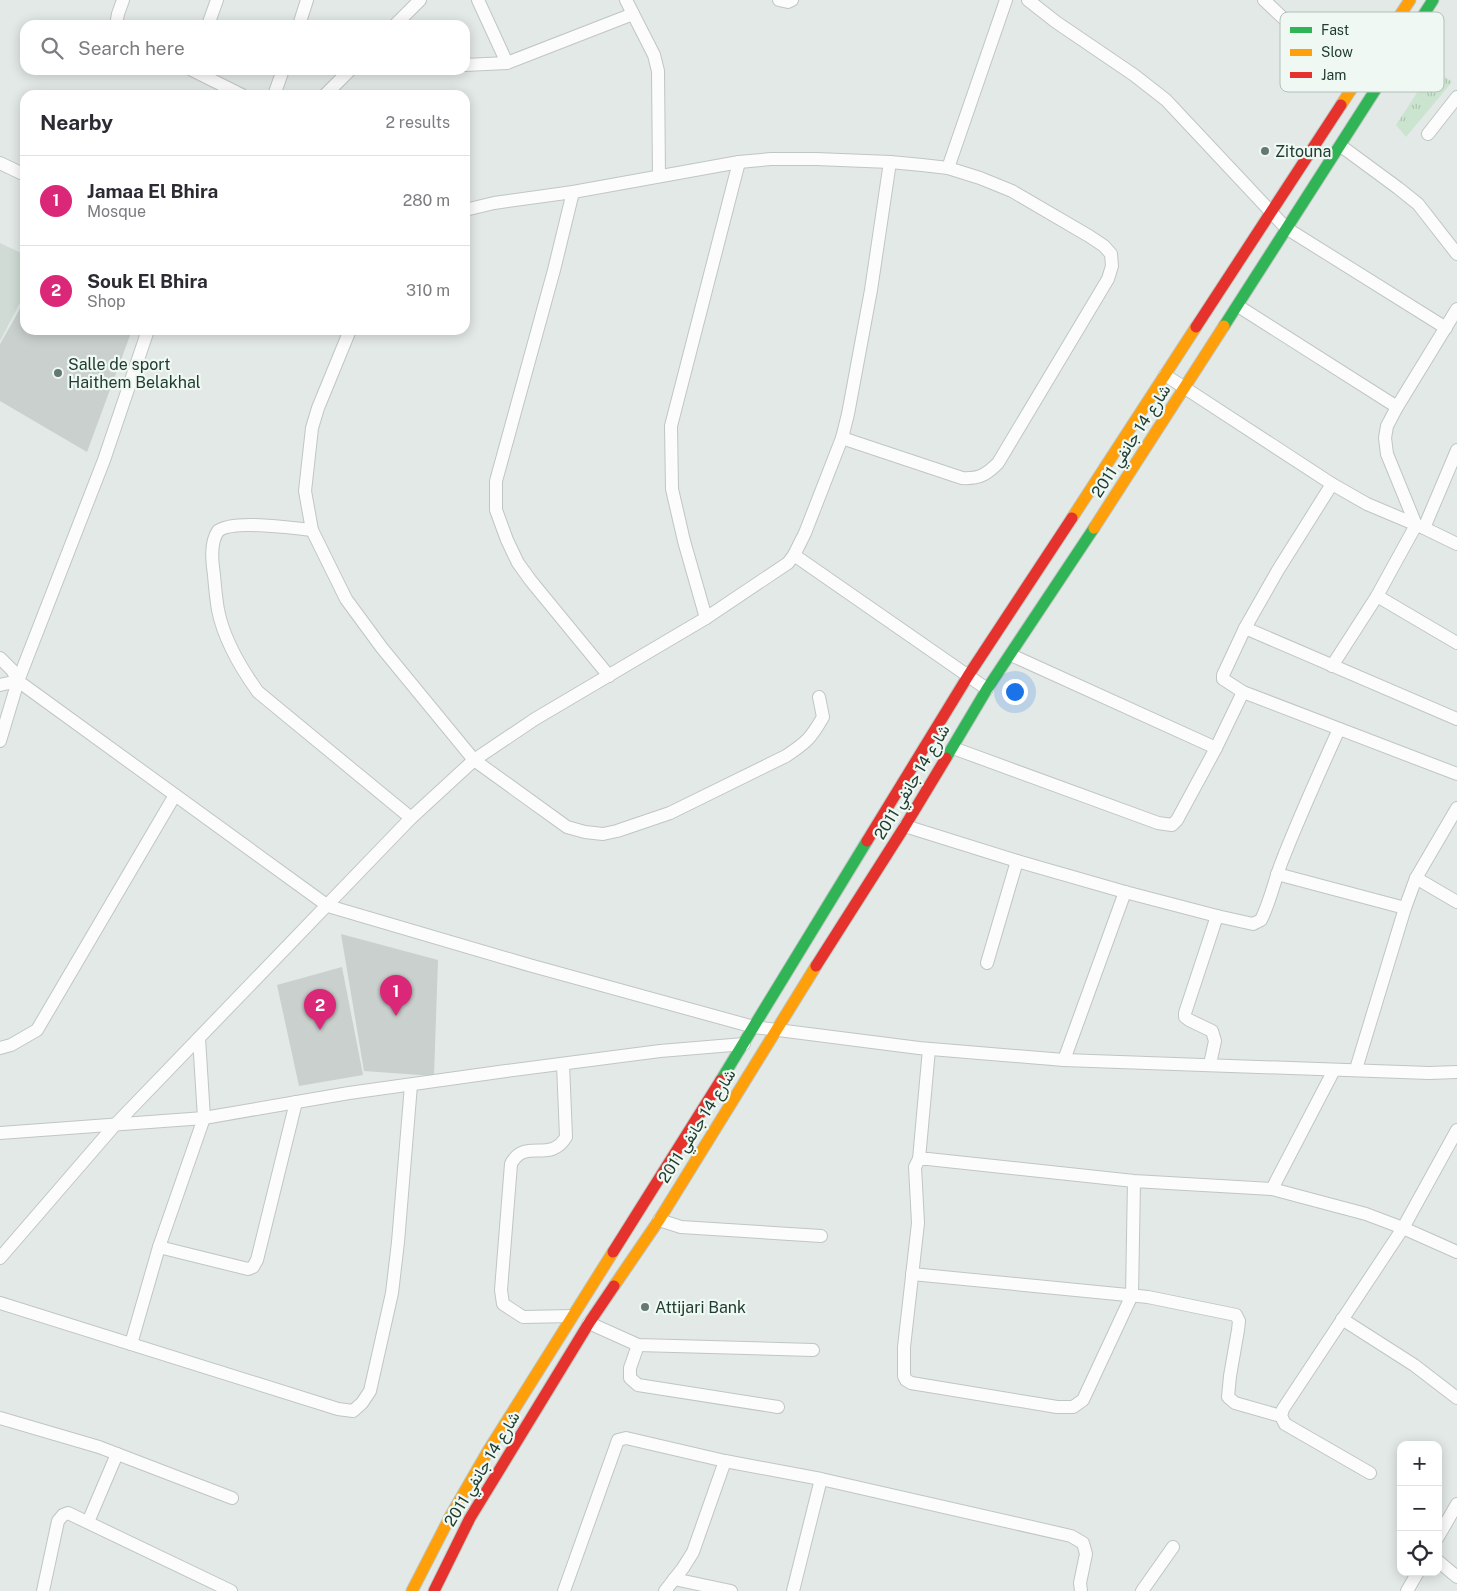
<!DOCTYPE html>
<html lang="en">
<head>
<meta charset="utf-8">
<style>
  :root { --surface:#fff; --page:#f2f2f3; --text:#2b2b33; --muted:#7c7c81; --line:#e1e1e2; --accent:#db2777 }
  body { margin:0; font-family:"Public Sans",Vazirmatn,sans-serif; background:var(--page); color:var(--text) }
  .controls { position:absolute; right:15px; bottom:15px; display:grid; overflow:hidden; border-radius:10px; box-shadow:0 2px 12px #0003 }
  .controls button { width:45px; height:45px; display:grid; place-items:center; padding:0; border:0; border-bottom:1px solid var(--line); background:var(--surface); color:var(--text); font:25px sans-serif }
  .you { position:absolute; left:1014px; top:691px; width:18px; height:18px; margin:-12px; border:4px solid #fff; border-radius:50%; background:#1a73e8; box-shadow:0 0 0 8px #1a73e833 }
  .badge { display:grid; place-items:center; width:32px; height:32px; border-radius:50%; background:var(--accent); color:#fff; font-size:16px; font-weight:700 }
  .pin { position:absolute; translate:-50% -41px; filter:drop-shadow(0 1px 2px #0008) }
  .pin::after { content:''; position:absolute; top:26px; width:18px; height:15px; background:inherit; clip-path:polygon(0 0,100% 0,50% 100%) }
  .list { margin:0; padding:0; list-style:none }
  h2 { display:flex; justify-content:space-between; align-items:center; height:65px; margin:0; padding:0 20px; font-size:21px }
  h2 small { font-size:16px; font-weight:400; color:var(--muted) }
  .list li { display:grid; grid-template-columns:32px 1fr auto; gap:15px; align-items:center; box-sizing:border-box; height:90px; padding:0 20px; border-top:1px solid var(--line) }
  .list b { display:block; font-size:19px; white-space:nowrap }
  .list p { margin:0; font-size:16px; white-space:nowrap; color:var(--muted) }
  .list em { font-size:16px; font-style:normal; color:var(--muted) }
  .icon { flex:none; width:28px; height:28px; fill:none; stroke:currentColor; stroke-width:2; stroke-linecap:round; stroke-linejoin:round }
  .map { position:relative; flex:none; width:1457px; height:1591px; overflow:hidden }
  .search { position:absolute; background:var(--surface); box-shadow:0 2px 12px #0003; left:20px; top:20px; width:450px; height:55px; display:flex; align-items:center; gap:12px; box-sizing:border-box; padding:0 18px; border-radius:15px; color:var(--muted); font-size:19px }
  .panel { position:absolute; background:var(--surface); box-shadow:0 2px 12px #0003; left:20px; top:90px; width:450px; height:245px; border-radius:15px }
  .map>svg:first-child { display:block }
  .built { fill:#d0dbd5 }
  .park { fill:url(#park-tufts) }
  .building { fill:#cad0cd }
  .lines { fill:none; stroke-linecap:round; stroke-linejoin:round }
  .street-casing { stroke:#c0c6c3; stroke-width:14 }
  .fast-casing { stroke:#bcc5c1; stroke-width:13 }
  .slow-casing { stroke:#bcc5c1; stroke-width:13 }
  .jam-casing { stroke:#bcc5c1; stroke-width:13 }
  .street { stroke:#fbfcfb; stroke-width:12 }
  .fast { stroke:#30b455; stroke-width:11 }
  .slow { stroke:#ff9f0a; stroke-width:11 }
  .jam { stroke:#e5322d; stroke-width:11 }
  .poi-dot { fill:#647970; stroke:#f0f8f3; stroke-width:2 }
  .labels { text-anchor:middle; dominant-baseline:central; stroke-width:4.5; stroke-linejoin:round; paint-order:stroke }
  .poi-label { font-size:16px; fill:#203d31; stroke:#f0f8f3; text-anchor:start }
  .street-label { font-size:16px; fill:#203d31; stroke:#f0f8f3 }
  .key { fill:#f0f8f3; stroke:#b2c0b9; stroke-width:1 }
  .key-label { font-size:14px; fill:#203d31 }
</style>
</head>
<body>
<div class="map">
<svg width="1457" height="1591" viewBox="0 0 1457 1591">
  <defs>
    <pattern id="park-tufts" width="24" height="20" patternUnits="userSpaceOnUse" patternTransform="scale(1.25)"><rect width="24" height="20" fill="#cbe4cf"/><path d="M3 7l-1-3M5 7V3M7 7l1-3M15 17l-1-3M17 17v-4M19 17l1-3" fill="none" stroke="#aec4b2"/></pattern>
  </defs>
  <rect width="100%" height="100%" fill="#e3e9e6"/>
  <path class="built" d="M0,243L25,255V293L0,341Z"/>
  <path class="park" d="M1433,68L1452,82L1406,137L1396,125Z"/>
  <g class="building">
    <path d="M25,300V330H132L87,452L0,401V344Z"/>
    <path d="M341,934L438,960L434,1076L364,1071Z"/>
    <path d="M342,967L363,1075L299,1086L277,985Z"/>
  </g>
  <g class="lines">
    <g class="street-casing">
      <g id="street">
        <path d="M478,0L507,63"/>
        <path d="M626,0L654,55L658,71L659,176"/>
        <path d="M779,0L788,2L792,0"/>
        <path d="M1028,0L1056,22L1134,75L1166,100L1286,228L1446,328"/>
        <path d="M1264,0L1283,18L1368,66"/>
        <path d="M116,25L118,14L123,0"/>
        <path d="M208,25L217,0"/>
        <path d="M299,25L307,0"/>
        <path d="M395,25L420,0"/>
        <path d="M465,65L507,63L633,14"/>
        <path d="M192,70L242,95"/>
        <path d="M274,95L283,70"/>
        <path d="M325,95L350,70"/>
        <path d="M1428,134L1457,97"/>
        <path d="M1341,146L1398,188L1418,204L1457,254"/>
        <path d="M0,163L25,175"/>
        <path d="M948,168L1006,0"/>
        <path d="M573,192L554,270L496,481V510L507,540L518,563L531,581L609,676"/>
        <path d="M465,210L494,203L573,192L739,162L771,159H816L890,162L922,165L948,168L980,178L1012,191L1089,236L1104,246L1111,254L1112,266L1108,279L998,463C986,475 979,479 962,478L842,438"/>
        <path d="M1238,306L1397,407"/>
        <path d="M350,330L318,408L312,428L305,491L312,530L346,599L382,648L474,760L567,827L585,832L603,834L617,831L670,813L786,756C807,742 811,738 823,717L819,697"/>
        <path d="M1165,375L1332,484L1367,504L1424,528L1457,544"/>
        <path d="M1332,484L1278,570L1245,628L1223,675V679L1243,692L1457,774"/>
        <path d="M1424,528L1457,450"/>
        <path d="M312,530C292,528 233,519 218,531C210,543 212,561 214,575C215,587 216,598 218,610C224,640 240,667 258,692L411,818"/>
        <path d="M794,555L987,689"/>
        <path d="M1377,596L1457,643"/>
        <path d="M706,618L684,541L672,489L671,426L739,162"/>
        <path d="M1245,628L1457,719"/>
        <path d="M1011,655L1216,748"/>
        <path d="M0,658L12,670L18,681L328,906L529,965L754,1027L919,1048L1064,1060L1429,1073L1457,1072"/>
        <path d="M1332,666L1377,596L1416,525L1387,454L1385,438L1387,426L1397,407L1457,309"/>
        <path d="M0,685L18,681"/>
        <path d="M0,741L18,681L104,460L148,330"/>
        <path d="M953,748L1158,823L1172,825L1177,820L1216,748L1243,692"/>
        <path d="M905,826L1017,861L1125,892L1217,916L1253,924L1261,920C1271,900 1275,877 1284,856C1301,813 1320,771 1339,729"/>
        <path d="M1277,874L1405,908"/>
        <path d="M1416,878L1457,902"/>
        <path d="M987,963L1017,861"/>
        <path d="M0,1048L11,1045L37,1030L175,795"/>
        <path d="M1064,1060L1125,892"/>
        <path d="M563,1064L566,1137C550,1164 525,1137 511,1164L501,1290L503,1304L523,1317L572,1316"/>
        <path d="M1210,1064L1215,1041L1212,1031L1189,1020L1185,1017V1013L1217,916"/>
        <path d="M1356,1069L1405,908L1416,878L1457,808"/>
        <path d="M0,1133L204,1118L349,1093L506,1071L660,1051L744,1044"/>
        <path d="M919,1159L929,1049"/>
        <path d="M1134,1181L1132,1295L1083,1400L1073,1407H1057L911,1383L906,1380L904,1376V1347L918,1223L915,1167L919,1159H928L1134,1181L1272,1189L1366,1214L1403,1228L1457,1252"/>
        <path d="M1272,1189L1334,1070"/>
        <path d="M659,1220L681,1227L821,1236"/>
        <path d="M159,1247L248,1269L253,1267L257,1260L296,1102"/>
        <path d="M0,1258L114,1126L411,818L474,760L535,719L706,618L788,563L794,555L805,533L842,438L848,414L871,290L890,162"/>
        <path d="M912,1274L1148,1297L1236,1315L1239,1321L1238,1330L1230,1376L1228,1397L1235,1403L1281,1416"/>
        <path d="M0,1303L338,1409L353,1411L362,1403L370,1391L392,1293L398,1242L411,1085"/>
        <path d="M1342,1319L1414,1365L1457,1398"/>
        <path d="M589,1323L638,1345L813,1350"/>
        <path d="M131,1344L159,1247L204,1118L199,1038"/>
        <path d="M638,1345L630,1368V1378L638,1385L778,1407"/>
        <path d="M0,1418L99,1447L232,1498"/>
        <path d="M1370,1473L1285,1424L1281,1416L1283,1409L1403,1228L1457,1130"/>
        <path d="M88,1522L117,1454"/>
        <path d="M1438,1537L1457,1504"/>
        <path d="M1438,1561L1457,1577"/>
        <path d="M674,1579L731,1591"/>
        <path d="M43,1591L58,1521L63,1515L68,1513L231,1591"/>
        <path d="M564,1591L618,1440L626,1438L725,1461L821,1479L1071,1536L1083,1543L1086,1554L1080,1583L1081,1591"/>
        <path d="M665,1591L683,1568L693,1552L725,1461"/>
        <path d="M793,1591L821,1479"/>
        <path d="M1142,1591L1173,1547"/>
        <path d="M1407,1591L1418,1572"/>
      </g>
    </g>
    <g class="fast-casing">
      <g id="fast">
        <path d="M1224,326L1433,0"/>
        <path d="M946,758L987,689L1094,528"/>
        <path d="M721,1080L867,841"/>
      </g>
    </g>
    <g class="slow-casing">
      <g id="slow">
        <path d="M1341,105L1410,0"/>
        <path d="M1072,518L1196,327"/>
        <path d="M1094,528L1224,326"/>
        <path d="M614,1286L659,1220L816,966"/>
        <path d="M412,1591L451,1515L488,1451L613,1252"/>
      </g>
    </g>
    <g class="jam-casing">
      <g id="jam">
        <path d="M1196,327L1341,105"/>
        <path d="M867,841L968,676L1072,518"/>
        <path d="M816,966L905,826L946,758"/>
        <path d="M613,1252L721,1080"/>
        <path d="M434,1591L470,1518L589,1323L614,1286"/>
      </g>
    </g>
    <use href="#street" class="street"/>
    <use href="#fast" class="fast"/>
    <use href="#slow" class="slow"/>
    <use href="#jam" class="jam"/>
  </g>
  <g class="poi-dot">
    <circle cx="1265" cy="151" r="5"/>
    <circle cx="58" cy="373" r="5"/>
    <circle cx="645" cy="1307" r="5"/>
  </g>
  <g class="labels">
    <g class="poi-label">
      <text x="1275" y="151">Zitouna</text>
      <text x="68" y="364">Salle de sport<tspan x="68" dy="18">Haithem Belakhal</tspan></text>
      <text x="655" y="1307">Attijari Bank</text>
    </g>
    <g class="street-label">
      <text transform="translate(1131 441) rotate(-57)">شارع 14 جانفي 2011</text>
      <text transform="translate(912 782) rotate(-59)">شارع 14 جانفي 2011</text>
      <text transform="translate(697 1126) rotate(-58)">شارع 14 جانفي 2011</text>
      <text transform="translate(482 1469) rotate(-59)">شارع 14 جانفي 2011</text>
    </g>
  </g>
  <rect x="1280" y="12" width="164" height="80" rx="8" class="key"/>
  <rect x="1290" y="27" width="22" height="6" fill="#30b455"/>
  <rect x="1290" y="49" width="22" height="7" fill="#ff9f0a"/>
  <rect x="1290" y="72" width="22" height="6" fill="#e5322d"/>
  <g class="key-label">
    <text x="1321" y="35">Fast</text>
    <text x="1321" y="57">Slow</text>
    <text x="1321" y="80">Jam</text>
  </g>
</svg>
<div class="controls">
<button>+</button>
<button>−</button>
<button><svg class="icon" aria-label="locate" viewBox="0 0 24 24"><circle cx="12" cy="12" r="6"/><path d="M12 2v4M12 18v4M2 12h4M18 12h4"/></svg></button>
</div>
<div class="you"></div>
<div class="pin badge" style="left:396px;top:1016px">1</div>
<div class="pin badge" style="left:320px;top:1030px">2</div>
<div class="search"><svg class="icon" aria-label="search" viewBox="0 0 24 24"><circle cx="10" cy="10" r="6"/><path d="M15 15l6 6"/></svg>Search here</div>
<section class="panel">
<h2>Nearby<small>2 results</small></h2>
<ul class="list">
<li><span class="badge">1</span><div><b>Jamaa El Bhira</b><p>Mosque</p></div><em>280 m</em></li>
<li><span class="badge">2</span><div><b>Souk El Bhira</b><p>Shop</p></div><em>310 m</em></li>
</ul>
</section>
</div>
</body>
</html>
